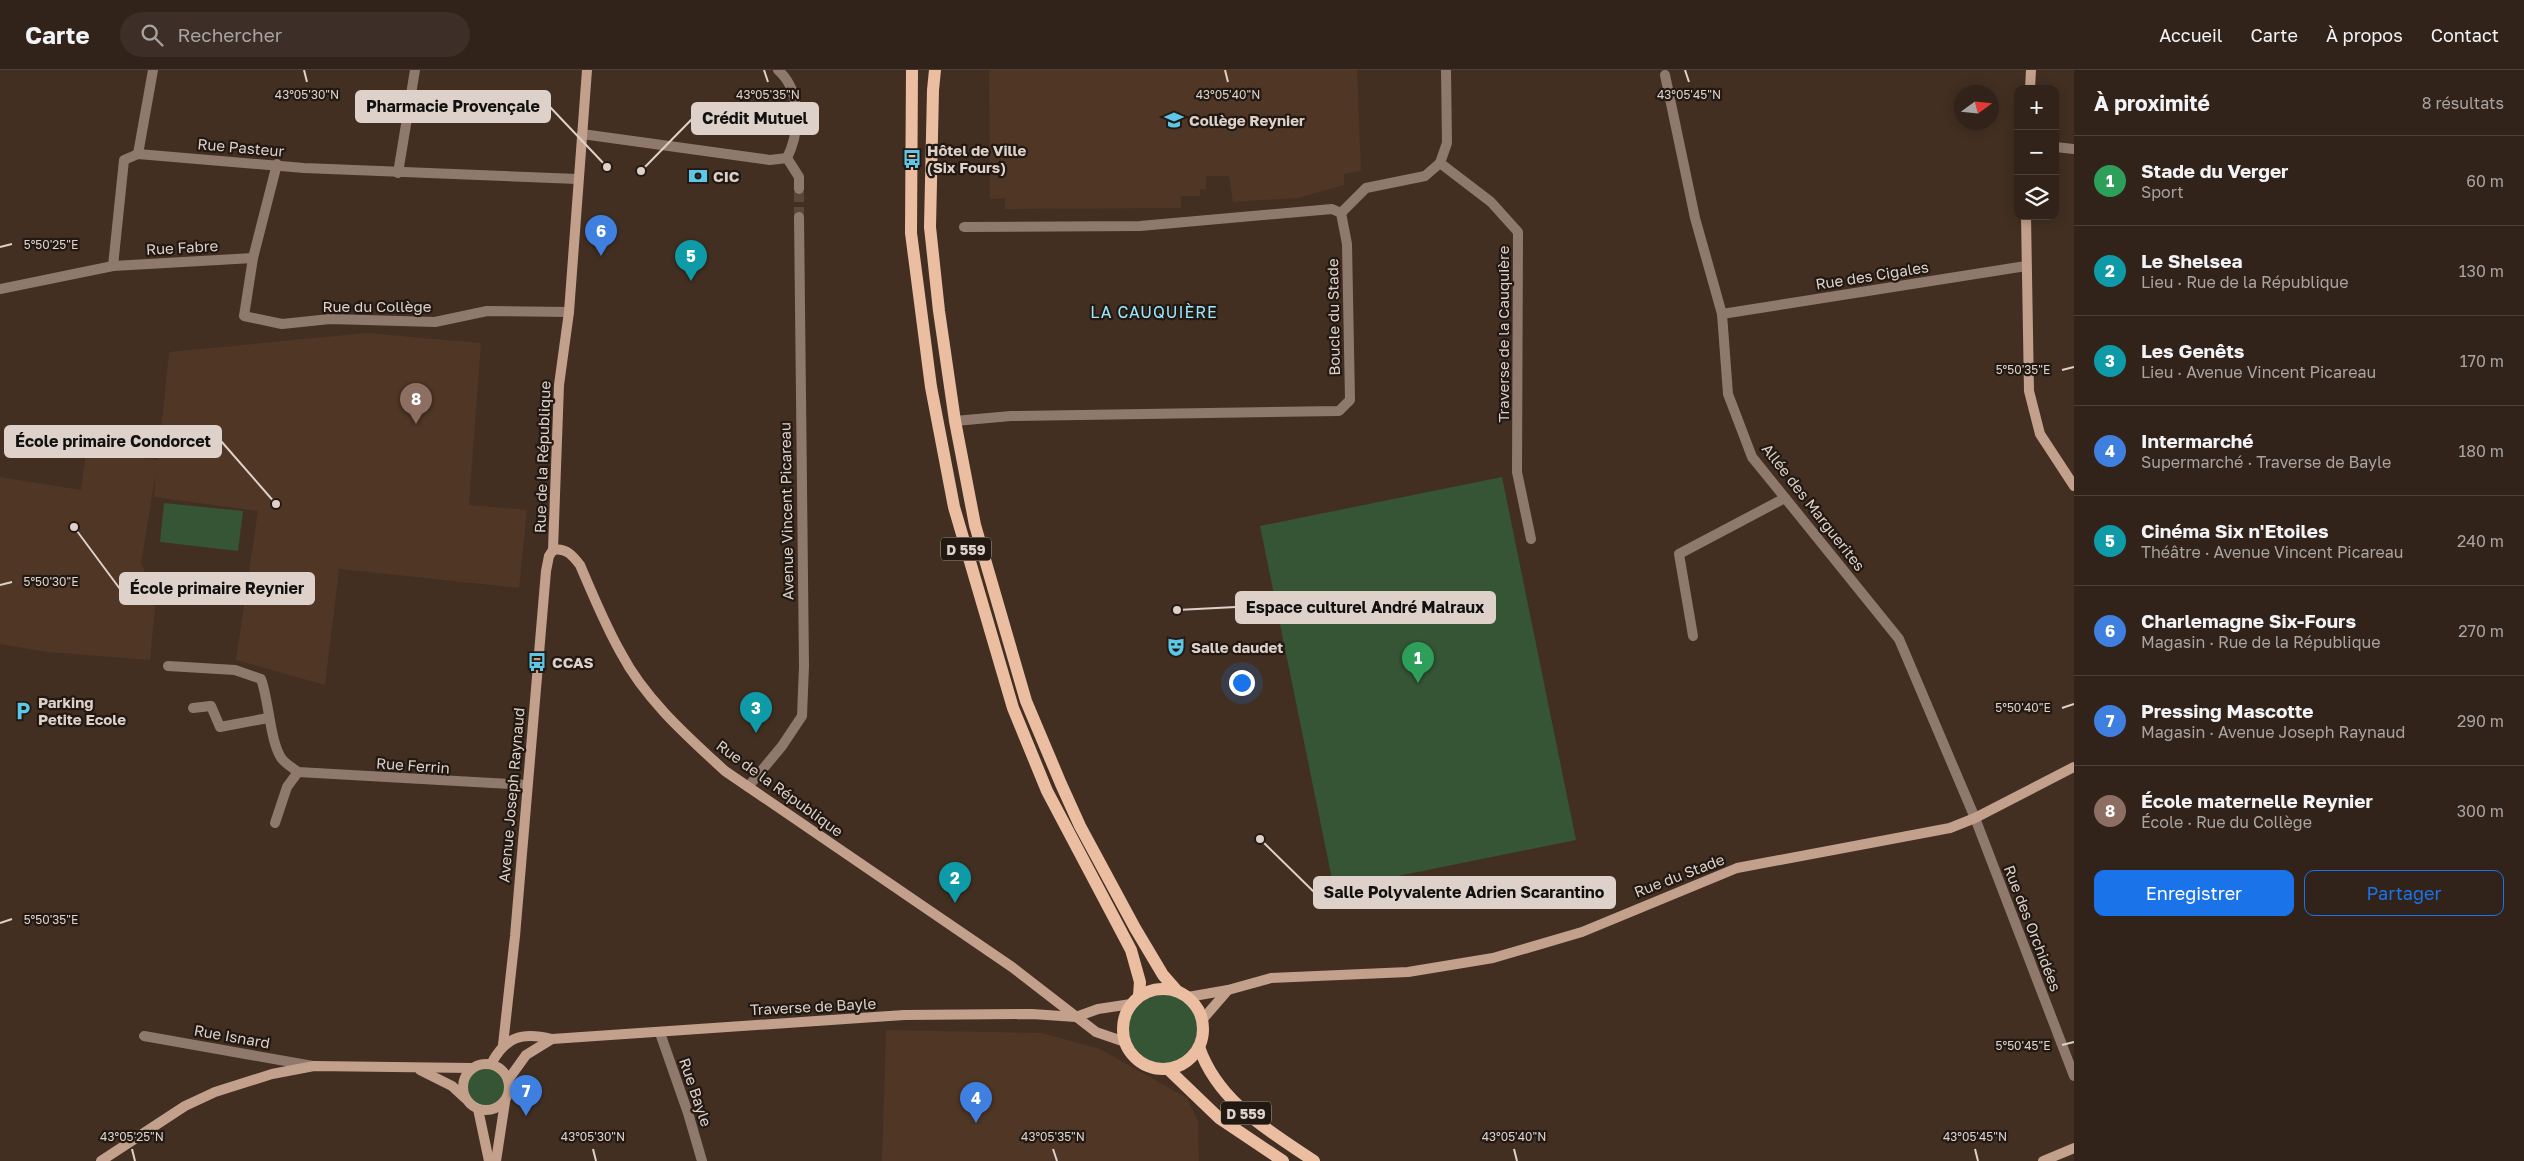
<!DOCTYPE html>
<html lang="fr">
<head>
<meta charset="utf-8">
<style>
  :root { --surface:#32231a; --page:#3d2f27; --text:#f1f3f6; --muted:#a8a4a2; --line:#4d4039; --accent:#1a73e8 }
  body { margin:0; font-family:"Golos Text",sans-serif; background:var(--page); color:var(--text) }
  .controls { position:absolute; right:15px; top:15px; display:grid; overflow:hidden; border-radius:10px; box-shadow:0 2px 12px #0003 }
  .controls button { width:45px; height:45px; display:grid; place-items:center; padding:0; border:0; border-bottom:1px solid var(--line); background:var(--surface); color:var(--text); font:25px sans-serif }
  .compass { position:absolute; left:1954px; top:15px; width:45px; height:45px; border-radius:50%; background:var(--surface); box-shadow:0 2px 12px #0003; rotate:75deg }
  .you { position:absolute; left:1241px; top:612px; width:18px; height:18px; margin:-12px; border:4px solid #fff; border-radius:50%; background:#1a73e8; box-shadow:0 0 0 8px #1a73e833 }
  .badge { display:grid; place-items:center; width:32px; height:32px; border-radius:50%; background:var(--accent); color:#fff; font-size:16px; font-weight:700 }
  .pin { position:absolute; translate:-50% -41px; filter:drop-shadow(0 1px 2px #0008) }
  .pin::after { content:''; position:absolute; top:26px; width:18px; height:15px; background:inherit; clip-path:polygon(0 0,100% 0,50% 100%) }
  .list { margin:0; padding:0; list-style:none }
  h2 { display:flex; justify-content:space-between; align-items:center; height:65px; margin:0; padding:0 20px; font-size:21px }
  h2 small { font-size:16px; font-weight:400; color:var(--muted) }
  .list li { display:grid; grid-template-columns:32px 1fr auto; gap:15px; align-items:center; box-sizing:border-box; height:90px; padding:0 20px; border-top:1px solid var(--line) }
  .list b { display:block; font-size:19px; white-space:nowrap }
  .list p { margin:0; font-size:16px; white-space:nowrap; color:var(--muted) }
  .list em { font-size:16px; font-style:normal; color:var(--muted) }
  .actions { display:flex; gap:10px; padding:15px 20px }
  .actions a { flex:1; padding:11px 0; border:1px solid var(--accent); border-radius:10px; text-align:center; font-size:18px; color:var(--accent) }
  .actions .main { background:var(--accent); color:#fff }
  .icon { flex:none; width:28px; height:28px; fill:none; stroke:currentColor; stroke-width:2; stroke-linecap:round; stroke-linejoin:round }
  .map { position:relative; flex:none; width:2074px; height:1091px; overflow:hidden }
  header { display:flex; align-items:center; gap:30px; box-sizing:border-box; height:70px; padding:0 25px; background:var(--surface); border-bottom:1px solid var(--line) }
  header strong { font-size:24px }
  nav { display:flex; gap:28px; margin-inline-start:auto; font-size:18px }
  .search { width:350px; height:45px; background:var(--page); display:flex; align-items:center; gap:12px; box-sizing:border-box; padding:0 18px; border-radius:28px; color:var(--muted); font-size:19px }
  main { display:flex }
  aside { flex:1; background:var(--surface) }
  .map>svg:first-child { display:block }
  .built { fill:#4f3625 }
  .green { fill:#355534 }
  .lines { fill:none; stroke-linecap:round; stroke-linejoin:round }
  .street-tunnel { stroke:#59473b; stroke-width:10; stroke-dasharray:10 5; stroke-linecap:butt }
  .street { stroke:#8f796c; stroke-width:10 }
  .secondary { stroke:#c3a08b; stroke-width:10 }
  .primary { stroke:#ebbea2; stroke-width:12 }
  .ticks { fill:none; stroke:#ded1c9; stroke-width:2 }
  .labels { text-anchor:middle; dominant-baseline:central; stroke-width:4.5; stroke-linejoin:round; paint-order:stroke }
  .shield { fill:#221913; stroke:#a69a92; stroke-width:1 }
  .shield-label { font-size:14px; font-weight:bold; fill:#ded1c9 }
  .poi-label { font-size:15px; font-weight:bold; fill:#ded1c9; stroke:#221913; text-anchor:start }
  .street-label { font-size:15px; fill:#ded1c9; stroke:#221913 }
  .neighbourhood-label { font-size:16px; letter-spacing:1px; fill:#9ce6fd; stroke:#221913 }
  .ticks-label { font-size:12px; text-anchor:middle; fill:#ded1c9; stroke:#221913; stroke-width:4.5; stroke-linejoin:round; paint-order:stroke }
  .leader { fill:none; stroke:#ded1c9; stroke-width:2 }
  .callout-dot { fill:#ded1c9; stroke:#221913; stroke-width:2 }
  .callout { fill:#ded1c9; stroke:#ded1c9; stroke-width:2 }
  .callout-label { font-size:16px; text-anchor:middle; font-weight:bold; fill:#111 }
</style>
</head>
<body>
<header>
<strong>Carte</strong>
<div class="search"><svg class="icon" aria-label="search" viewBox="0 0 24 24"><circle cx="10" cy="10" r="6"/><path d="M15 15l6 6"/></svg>Rechercher</div>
<nav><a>Accueil</a><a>Carte</a><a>À propos</a><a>Contact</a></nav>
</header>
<main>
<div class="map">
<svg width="2074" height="1091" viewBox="0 0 2074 1091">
  <rect width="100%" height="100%" fill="#422f22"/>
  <g class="built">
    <path d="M989,0H1357L1361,101L1344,104V115L1298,128L1233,132L1229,106H1206V119L1200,120V126H1181V138L1005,139V128L990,129Z"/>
    <path d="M367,263L481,273L469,435L527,440L519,518L339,499L325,615L236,590L258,441L154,427L156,403L141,493L156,528L150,590L47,582L0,574V407L81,420L86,382L158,390L169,282Z"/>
    <path d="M886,960L1042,963L1100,979L1187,1028L1198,1051L1199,1091H882Z"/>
  </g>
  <g class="green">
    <path d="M1502,407L1576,770L1334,819L1260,456Z"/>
    <path d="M164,433L243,441L238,481L160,472Z"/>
    <circle cx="1163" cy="959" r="40"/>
    <circle cx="486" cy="1017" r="23"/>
  </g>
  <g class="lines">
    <path class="street-tunnel" d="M799,147V119"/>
    <g class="street">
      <path d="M778,0C802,21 800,62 787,88L799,107V119"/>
      <path d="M1446,0L1447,73L1440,93L1491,132L1518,162L1517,402L1531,469"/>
      <path d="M1665,5L1695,148L1722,244L1728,324L1752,387L1899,569L1975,748L2074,1006"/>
      <path d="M582,64L770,90L787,88"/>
      <path d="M2055,77L2074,79"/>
      <path d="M138,84L153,0"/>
      <path d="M277,94L253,188L244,246L282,254L330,249L435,252L487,241L569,242"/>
      <path d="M398,103L415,0"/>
      <path d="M1341,143L1366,118L1425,106L1440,93"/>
      <path d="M113,196L253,188"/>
      <path d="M0,219L113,196L124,90L138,84L304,98L577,109"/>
      <path d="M1722,244L2026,196"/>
      <path d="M955,351L1011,346L1339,341L1350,330L1347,174L1341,143L1332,139L1140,156L964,157"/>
      <path d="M1693,566L1679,484L1785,428"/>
      <path d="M168,596L235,600L261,609C269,630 270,673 282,689C286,694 293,698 298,702L527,715"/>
      <path d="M193,638L211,636L220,657L268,648"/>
      <path d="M748,717L782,676L802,646L804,596L799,147"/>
      <path d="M275,753L287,717L298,702"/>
      <path d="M660,963L688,1043L702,1091"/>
      <path d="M144,966L313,996"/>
    </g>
    <g class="secondary">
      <path d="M2030,19L2031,0"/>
      <path d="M2026,146L2029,321L2040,364L2074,416"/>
      <path d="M553,480C566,477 573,486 580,495C593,525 605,555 621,583C645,629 687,666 725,701L1012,897L1096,962L1125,972"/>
      <path d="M553,480L559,315L569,242L587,0"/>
      <path d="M1188,927L1228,920L1271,908L1408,902L1493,888L1582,862L1737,798L1950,758L1975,748L2074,697"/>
      <path d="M1202,950L1228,920"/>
      <path d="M503,975L515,866L546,501L549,486L553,480"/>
      <circle cx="486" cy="1017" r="23"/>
      <path d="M491,994C506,966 522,962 552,969L904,945L1032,944L1076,947L1098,939L1131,934"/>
      <path d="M420,1000L452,1016L465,1028"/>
      <path d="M508,1010L526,985L552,969"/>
      <path d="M478,1039L489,1091"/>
      <path d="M101,1091L185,1036L215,1022L272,1004L314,996L472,998"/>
      <path d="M496,1091L505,1032"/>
      <path d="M2043,1091L2074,1078"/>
    </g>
    <g class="primary">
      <path d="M912,0L911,163L931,317L954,437L1013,638L1047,721L1131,880L1140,912L1139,926"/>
      <path d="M935,0L933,20L930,157L939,241L955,351L975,455L1026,631L1061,714L1080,756L1135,858L1163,905L1177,921"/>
      <circle cx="1163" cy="959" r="40"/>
      <path d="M1199,977C1218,1032 1268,1060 1314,1091"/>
      <path d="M1168,999L1219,1048L1283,1091"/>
    </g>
  </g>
  <path class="ticks" d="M304,0L307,12M764,0L768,12M1225,0L1228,12M1685,0L1689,12M0,177L12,174M2062,300L2074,297M0,515L12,512M2062,638L2074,634M0,853L12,849M2062,975L2074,972M132,1079L135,1091M593,1079L596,1091M1053,1079L1057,1091M1514,1079L1517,1091M1975,1079L1978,1091"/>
  <defs>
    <g id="school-bare" transform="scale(1.5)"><path d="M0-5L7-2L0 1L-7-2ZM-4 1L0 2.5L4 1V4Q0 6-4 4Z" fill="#5cc7e7" stroke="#221913" stroke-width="2.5" paint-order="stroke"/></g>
    <g id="bus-bare" transform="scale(1.5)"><path d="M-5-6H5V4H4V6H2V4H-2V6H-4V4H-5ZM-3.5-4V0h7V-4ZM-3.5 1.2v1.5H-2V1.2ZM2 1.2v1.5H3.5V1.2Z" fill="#5cc7e7" stroke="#221913" stroke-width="2.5" paint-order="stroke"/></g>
    <g id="bank-bare" transform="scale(1.5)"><path d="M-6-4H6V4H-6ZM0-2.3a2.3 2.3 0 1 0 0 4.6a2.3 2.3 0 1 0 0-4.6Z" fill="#5cc7e7" stroke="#221913" stroke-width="2.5" paint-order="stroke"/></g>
    <g id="theatre-bare" transform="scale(1.5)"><path d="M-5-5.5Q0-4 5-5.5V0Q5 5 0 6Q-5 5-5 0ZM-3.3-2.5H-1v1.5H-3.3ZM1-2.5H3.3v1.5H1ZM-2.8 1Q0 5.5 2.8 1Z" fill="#5cc7e7" stroke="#221913" stroke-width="2.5" paint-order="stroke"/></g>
    <g id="parking-bare" transform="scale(1.5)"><path d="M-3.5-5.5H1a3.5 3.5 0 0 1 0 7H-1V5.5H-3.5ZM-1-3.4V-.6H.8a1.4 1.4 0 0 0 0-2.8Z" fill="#5cc7e7" stroke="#221913" stroke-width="2.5" paint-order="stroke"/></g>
  </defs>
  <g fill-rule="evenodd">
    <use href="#school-bare" x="1174" y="50"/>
    <use href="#bus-bare" x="912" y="89"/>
    <use href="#bank-bare" x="698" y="106"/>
    <use href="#theatre-bare" x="1176" y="577"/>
    <use href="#bus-bare" x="537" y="592"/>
    <use href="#parking-bare" x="23" y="641"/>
  </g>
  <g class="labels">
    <g class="shield">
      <rect x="941" y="467.5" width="50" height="23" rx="4"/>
      <rect x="1221" y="1031.5" width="50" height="23" rx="4"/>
    </g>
    <g class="shield-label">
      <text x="966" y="479">D 559</text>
      <text x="1246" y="1043">D 559</text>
    </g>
    <g class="poi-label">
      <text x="1189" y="50">Collège Reynier</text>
      <text x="927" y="80">Hôtel de Ville<tspan x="927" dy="17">(Six Fours)</tspan></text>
      <text x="713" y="106">CIC</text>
      <text x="1191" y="577">Salle daudet</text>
      <text x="552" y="592">CCAS</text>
      <text x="38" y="632">Parking<tspan x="38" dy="17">Petite Ecole</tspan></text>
    </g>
    <g class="street-label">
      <text transform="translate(241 77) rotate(5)">Rue Pasteur</text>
      <text transform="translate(182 177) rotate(-3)">Rue Fabre</text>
      <text transform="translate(1872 205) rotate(-9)">Rue des Cigales</text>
      <text x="377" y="236">Rue du Collège</text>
      <text transform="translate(1333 247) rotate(-91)">Boucle du Stade</text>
      <text transform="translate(1503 264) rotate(-90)">Traverse de la Cauquière</text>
      <text transform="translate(542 387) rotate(-88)">Rue de la République</text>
      <text transform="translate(1814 437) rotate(52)">Allée des Marguerites</text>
      <text transform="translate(786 441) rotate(-91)">Avenue Vincent Picareau</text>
      <text transform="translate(413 695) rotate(4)">Rue Ferrin</text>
      <text transform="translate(780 718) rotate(36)">Rue de la République</text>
      <text transform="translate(511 725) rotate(-85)">Avenue Joseph Raynaud</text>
      <text transform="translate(1679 805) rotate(-21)">Rue du Stade</text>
      <text transform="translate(2033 858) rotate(69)">Rue des Orchidées</text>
      <text transform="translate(813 936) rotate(-3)">Traverse de Bayle</text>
      <text transform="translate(232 966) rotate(10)">Rue Isnard</text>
      <text transform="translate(696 1022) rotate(71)">Rue Bayle</text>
    </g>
    <g class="neighbourhood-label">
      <text x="1154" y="242">LA CAUQUIÈRE</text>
    </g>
  </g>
  <g class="ticks-label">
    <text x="307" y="29">43°05'30"N</text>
    <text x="768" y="29">43°05'35"N</text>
    <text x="1228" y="29">43°05'40"N</text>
    <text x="1689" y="29">43°05'45"N</text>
    <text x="51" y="179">5°50'25"E</text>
    <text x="2023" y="304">5°50'35"E</text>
    <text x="51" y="516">5°50'30"E</text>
    <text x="2023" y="642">5°50'40"E</text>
    <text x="51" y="854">5°50'35"E</text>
    <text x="2023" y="980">5°50'45"E</text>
    <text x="132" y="1071">43°05'25"N</text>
    <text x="593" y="1071">43°05'30"N</text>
    <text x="1053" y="1071">43°05'35"N</text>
    <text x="1514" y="1071">43°05'40"N</text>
    <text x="1975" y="1071">43°05'45"N</text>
  </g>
  <path class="leader" d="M607 97L550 37M641 101L692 49M276 434L221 371M74 457L120 519M1177 540L1236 537M1260 769L1314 822"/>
  <g class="callout-dot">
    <circle cx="607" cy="97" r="5"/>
    <circle cx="641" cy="101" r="5"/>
    <circle cx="276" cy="434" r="5"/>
    <circle cx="74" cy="457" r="5"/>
    <circle cx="1177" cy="540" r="5"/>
    <circle cx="1260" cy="769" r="5"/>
  </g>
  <g class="callout">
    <rect x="356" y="21" width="194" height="31" rx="5"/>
    <rect x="692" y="33" width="126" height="31" rx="5"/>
    <rect x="5" y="356" width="216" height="31" rx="5"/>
    <rect x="120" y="503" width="194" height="31" rx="5"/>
    <rect x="1236" y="522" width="259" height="31" rx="5"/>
    <rect x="1314" y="807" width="301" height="31" rx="5"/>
  </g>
  <g class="callout-label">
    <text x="453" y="42">Pharmacie Provençale</text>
    <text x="755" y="54">Crédit Mutuel</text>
    <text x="113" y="377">École primaire Condorcet</text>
    <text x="217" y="524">École primaire Reynier</text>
    <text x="1365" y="543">Espace culturel André Malraux</text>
    <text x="1464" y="828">Salle Polyvalente Adrien Scarantino</text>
  </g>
</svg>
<div class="controls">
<button>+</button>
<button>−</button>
<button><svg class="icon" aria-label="layers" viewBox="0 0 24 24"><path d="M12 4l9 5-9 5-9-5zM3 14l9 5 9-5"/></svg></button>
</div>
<svg class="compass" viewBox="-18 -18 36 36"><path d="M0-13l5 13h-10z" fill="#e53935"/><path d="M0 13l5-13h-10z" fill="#a8a4a2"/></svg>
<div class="you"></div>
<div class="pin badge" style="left:1418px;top:613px;background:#2e9e5b">1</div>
<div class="pin badge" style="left:955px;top:833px;background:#0f9aa8">2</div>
<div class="pin badge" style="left:756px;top:663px;background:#0f9aa8">3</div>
<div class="pin badge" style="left:976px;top:1053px;background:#3f7fe0">4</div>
<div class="pin badge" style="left:691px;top:211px;background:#0f9aa8">5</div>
<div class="pin badge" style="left:601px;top:186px;background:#3f7fe0">6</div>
<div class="pin badge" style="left:526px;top:1046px;background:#3f7fe0">7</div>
<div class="pin badge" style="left:416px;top:354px;background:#8d6e63">8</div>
</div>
<aside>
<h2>À proximité<small>8 résultats</small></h2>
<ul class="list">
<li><span class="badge" style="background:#2e9e5b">1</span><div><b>Stade du Verger</b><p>Sport</p></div><em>60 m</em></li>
<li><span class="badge" style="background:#0f9aa8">2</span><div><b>Le Shelsea</b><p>Lieu · Rue de la République</p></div><em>130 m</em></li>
<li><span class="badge" style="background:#0f9aa8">3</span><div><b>Les Genêts</b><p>Lieu · Avenue Vincent Picareau</p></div><em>170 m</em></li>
<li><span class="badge" style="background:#3f7fe0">4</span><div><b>Intermarché</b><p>Supermarché · Traverse de Bayle</p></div><em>180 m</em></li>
<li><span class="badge" style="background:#0f9aa8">5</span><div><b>Cinéma Six n'Etoiles</b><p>Théâtre · Avenue Vincent Picareau</p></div><em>240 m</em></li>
<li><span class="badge" style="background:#3f7fe0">6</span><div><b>Charlemagne Six-Fours</b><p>Magasin · Rue de la République</p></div><em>270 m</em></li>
<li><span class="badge" style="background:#3f7fe0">7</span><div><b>Pressing Mascotte</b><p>Magasin · Avenue Joseph Raynaud</p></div><em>290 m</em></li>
<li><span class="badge" style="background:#8d6e63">8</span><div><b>École maternelle Reynier</b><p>École · Rue du Collège</p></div><em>300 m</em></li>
</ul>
<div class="actions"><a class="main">Enregistrer</a><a>Partager</a></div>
</aside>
</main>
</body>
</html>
